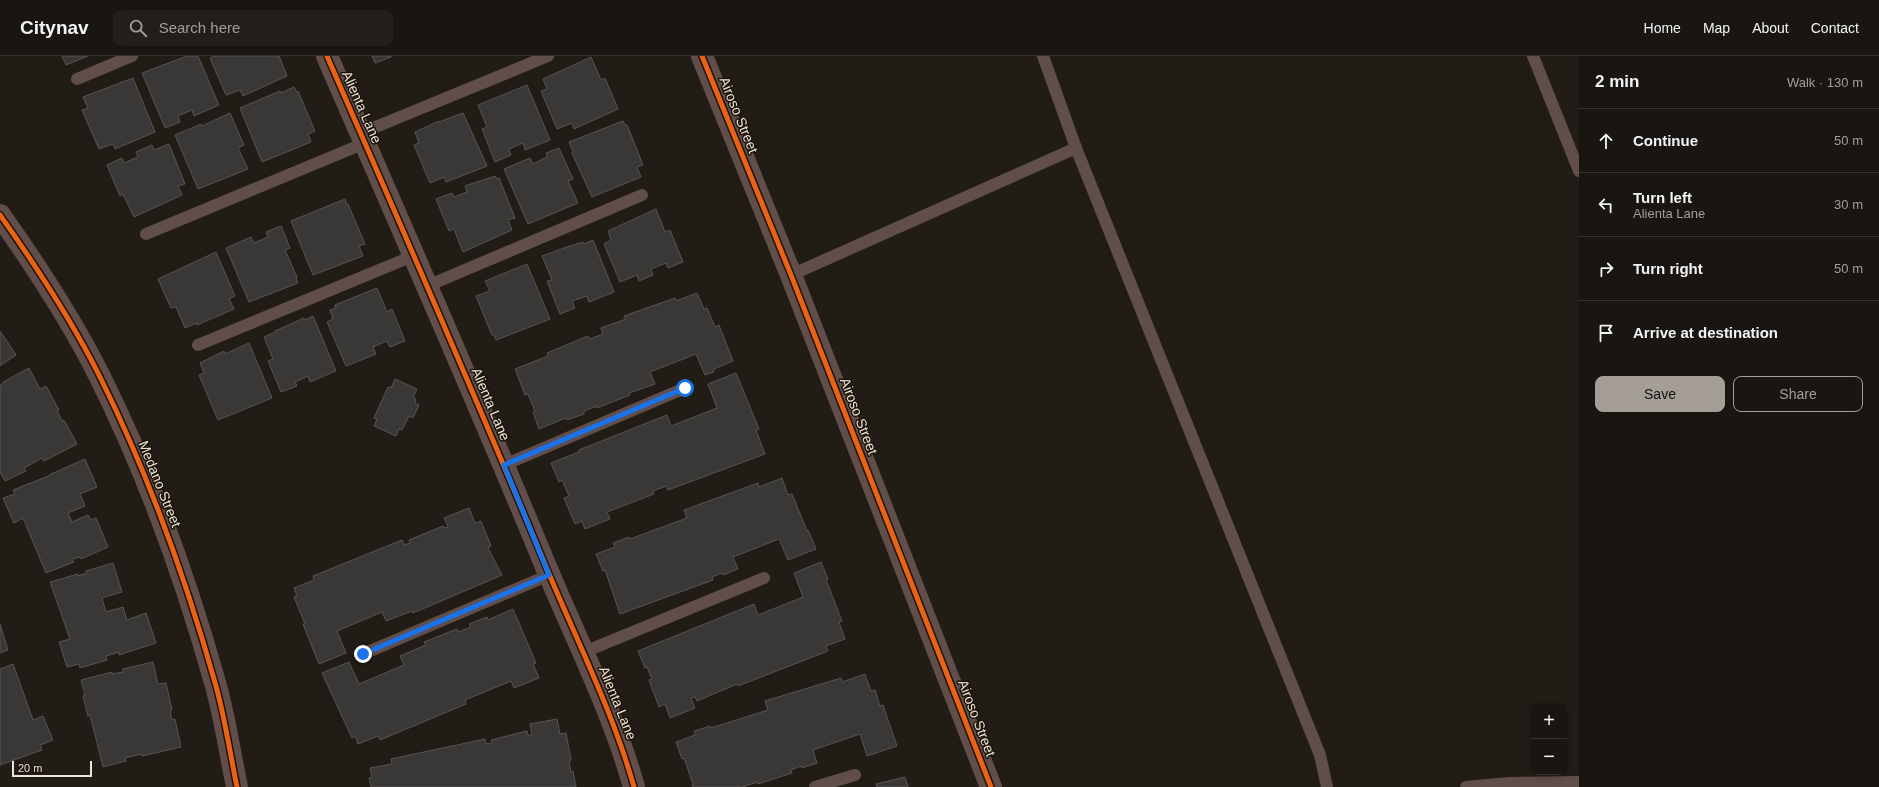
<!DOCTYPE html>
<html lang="en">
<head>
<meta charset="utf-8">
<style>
  :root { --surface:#191510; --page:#221e19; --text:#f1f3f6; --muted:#9f9f9f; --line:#373430; --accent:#a49e96 }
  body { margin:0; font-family:Arial,sans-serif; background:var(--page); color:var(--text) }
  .controls { position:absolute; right:12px; bottom:12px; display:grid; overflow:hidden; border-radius:8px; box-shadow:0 2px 6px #0003 }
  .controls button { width:36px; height:36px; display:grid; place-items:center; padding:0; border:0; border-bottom:1px solid var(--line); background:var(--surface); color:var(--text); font:20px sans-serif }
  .scale { position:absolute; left:12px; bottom:10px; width:80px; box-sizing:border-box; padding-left:4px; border:2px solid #ebe4db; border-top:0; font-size:11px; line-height:14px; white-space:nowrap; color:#ebe4db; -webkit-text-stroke:3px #1d1407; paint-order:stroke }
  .stop { position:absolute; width:12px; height:12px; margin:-9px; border:3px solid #1a73e8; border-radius:50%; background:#fff }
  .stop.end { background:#1a73e8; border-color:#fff; box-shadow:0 1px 4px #0008 }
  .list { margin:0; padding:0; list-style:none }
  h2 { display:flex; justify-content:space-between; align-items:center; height:52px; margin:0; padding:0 16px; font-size:17px }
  h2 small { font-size:13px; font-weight:400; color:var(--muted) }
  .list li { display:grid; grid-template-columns:26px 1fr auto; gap:12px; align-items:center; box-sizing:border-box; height:64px; padding:0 16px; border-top:1px solid var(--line) }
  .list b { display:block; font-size:15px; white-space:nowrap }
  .list p { margin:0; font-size:13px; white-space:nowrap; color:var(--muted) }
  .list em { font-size:13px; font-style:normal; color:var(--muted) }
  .actions { display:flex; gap:8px; padding:12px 16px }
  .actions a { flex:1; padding:9px 0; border:1px solid var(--accent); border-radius:8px; text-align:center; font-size:14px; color:var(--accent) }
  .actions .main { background:var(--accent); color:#111 }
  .icon { flex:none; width:22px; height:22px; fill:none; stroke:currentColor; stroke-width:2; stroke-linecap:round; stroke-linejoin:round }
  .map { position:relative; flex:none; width:1579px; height:731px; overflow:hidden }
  header { display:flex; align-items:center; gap:24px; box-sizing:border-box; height:56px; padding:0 20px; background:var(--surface); border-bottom:1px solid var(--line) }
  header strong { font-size:19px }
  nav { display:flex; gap:22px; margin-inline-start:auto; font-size:14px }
  .search { width:280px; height:36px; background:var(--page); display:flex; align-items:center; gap:10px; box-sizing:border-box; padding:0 14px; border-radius:8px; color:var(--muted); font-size:15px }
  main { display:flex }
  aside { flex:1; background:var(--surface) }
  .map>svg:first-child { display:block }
  .building { fill:#3a3737; stroke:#575454 }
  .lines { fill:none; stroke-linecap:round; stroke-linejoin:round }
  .service { stroke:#614e4b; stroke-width:12 }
  .minor { stroke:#614e4b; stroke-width:22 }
  .tertiary { stroke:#614e4b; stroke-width:22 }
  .cycleway-casing { stroke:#1d1407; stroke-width:8 }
  .cycleway { stroke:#ea6118; stroke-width:5 }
  .route { stroke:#1a73e8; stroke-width:5 }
  .labels { text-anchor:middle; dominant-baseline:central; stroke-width:3; stroke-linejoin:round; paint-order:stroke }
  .street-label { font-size:14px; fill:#ebe4db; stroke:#1d1407 }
</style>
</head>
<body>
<header>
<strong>Citynav</strong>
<div class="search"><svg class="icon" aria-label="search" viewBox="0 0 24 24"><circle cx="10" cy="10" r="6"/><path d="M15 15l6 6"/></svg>Search here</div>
<nav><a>Home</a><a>Map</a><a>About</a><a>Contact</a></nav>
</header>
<main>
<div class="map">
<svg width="1579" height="731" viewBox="0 0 1579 731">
  <rect width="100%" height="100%" fill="#211c15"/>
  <g class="building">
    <path d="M62,0H88L66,9Z"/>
    <path d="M187,0H198L219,49L194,60L192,54L178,60L180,66L165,72L142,17Z"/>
    <path d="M214,0H279L287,20L243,40L240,34L226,39L210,2Z"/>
    <path d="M372,0H391V1L375,7Z"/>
    <path d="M591,1L601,24L605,22L618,53L574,73L572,67L557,73L541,35L547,33L543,23Z"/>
    <path d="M133,22L155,76L115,93L113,88L99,93L82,54L88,52L83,41Z"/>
    <path d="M527,29L550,84L525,94L523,87L509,93L511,99L495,106L482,73L487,71L478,49Z"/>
    <path d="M294,31L297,36L298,35L315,75L308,78L311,86L262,106L240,52L280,35L281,37Z"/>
    <path d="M230,57L244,89L238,92L248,113L198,133L175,79L201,68L202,70Z"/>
    <path d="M463,57L487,110L446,126L444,121L430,127L414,89L419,87L415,76L439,65V66Z"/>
    <path d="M623,65L625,69H627L643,109L637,111L641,121L592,141L572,97L573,96L569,86Z"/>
    <path d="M169,88L185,128L178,130L182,139L134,161L123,138L120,140L107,109L122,102L124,107L138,101L136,96L152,89L154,94Z"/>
    <path d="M559,92L573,123L568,125L578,147L528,168L504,113L530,102L533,108L547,101L546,97Z"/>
    <path d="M495,120L497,123L499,122L515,162L508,164L512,174L463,196L454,173L449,175L436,143L452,137L454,141L467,136L465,130Z"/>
    <path d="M345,143L347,149L348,148L365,188L359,190L363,200L313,219L291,165Z"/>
    <path d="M656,153L665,176L670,174L683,206L668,212L666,207L651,213L653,219L639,225L637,219L620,226L604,188L611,184L608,175Z"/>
    <path d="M281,170L290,192L285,194L297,221L296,222L298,227L249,246L226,192L251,181L254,187L268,181L266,176Z"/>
    <path d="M593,184L614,236L589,246L587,240L572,245L575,252L560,258L547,225L552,224L542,200L567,191L583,186L584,188Z"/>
    <path d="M216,196L235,240L229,243L234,253L197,269V267L185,272L176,251L171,252L158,223Z"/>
    <path d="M527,208L550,263L496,284L494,279H492L476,240L490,235L485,225Z"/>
    <path d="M377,232L387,256L392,253L405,285L390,291L387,285L373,291L376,298L346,310L327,266L333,263L330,254L336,252L335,249Z"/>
    <path d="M697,237L704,253L707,252L715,271L719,269L733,305L714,313V316L705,319L696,298L650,316L655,328L629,337L630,339L597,352V350L584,355V358L567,364L566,362L539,373L533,356L535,355L528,338L525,339L515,313L548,300L547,297L588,280L590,283L603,278L601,272L626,263L624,260L675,242L676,245Z"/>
    <path d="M313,260L336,315L310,326L308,320L295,326L297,330L281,336L268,305L273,303L264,281L275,276V275L304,262L305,264Z"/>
    <path d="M0,275L16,299L0,310Z"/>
    <path d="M249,287L272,342L218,364L199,319L204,317L200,307L224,295L225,298Z"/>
    <path d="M29,312L40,333L46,330L59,354H57L62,365L64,364L77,388L44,405L42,402L24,412L26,415L5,425L0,416V329L4,327L3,326Z"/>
    <path d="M736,317L759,373L756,374L765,398L668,434L666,430L653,435L654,438L607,456L610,463L585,473L582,465L575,468L564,442L569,440L562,424L559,426L551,407L579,396V394L667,359L671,370L717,352L708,328Z"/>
    <path d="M395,323L417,333L413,342L416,343L415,347L419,349L413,362L409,360L402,374L399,373L396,380L374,370L377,363L374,362L388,331L391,332Z"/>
    <path d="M85,403L97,431L80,438L85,450L68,457L72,466L88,459L91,464L96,462L108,491L81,503L80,501L72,503L74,506L46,517L23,462L14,467L3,442L15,438L13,434L51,419V418Z"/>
    <path d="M782,422L788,439L792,438L807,475L808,474L816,493L788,504L779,483L733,501L738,513L723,519L722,517L712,521L713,524L620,558L605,514L603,515L596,498L615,491L613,487L629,481L630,483L687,462L684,454L758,427L759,431Z"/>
    <path d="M469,452L475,467L481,465L491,490L488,492L502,519L413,557L412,555L386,565L382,556L337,575L346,597L319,608L303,568H305L294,541L297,540L294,532L314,524L313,520L402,484L404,489L410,487L409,484L443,470L444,472L448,471L444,462Z"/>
    <path d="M821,506L828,523L826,524L842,565L839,566L845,583L826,590L828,595L738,630L737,628L697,645L695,641L691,642L695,652L670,662L665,648L659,651L649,624L652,623L647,611L645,612L638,595L754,548L758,559L803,541L794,517Z"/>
    <path d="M113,507L122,536L102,542L106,556L123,551L127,564L146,557L156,587L119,599V596L106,600L107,604L80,612L79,608L67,611L59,586L70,583L50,526L78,518V520L87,517L86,515Z"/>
    <path d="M513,553L536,607L533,608L539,622L514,632L511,625L465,644L466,648L380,684L378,680L358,688L355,680L352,682L322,617L349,606L359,628L404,609L400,600L426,589L424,586L457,573L458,576L471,571L469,568L487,561L488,564Z"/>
    <path d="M0,568L8,594L0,597Z"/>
    <path d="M153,606L158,628L166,627L172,654L170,655L172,664L175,663L181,691L142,700L141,698L125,702L126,705L103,711L90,659L88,660L83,640L85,639L81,624L112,616V618L123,616V613Z"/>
    <path d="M13,608L33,664L43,660L53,684L40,689L42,694L0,709V613Z"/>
    <path d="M865,618L871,635L875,634L880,650L883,649L897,690L867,700L860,678L813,694L817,707L802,712L801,710L791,714L792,717L758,728L757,726L742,731H693L692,729L693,728L684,702L682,703L676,686L695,679L694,675L710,670L711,672L768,654L765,645L841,622L842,626Z"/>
    <path d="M557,663L560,678L566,677L571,704L569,705L571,716L573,715L576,731H371L369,722L372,721L370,712L392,708L391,703L485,683L486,688L492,687L491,684L527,675L528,679H532L530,668Z"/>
    <path d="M905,721L908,731H877L876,728Z"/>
  </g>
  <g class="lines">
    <g class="service">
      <path d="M1533,0L1579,115"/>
      <path d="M77,23L132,0"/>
      <path d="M361,77L548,0"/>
      <path d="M1076,92L1320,699L1327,731"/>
      <path d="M146,178L365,87"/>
      <path d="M791,219L1076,92L1043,0"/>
      <path d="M427,230L642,139"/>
      <path d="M198,289L413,200"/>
      <path d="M504,409L685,332"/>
      <path d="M584,596L764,522"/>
      <path d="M363,598L549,519"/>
      <path d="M815,731L855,719"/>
      <path d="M1466,731L1509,727L1579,726"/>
    </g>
    <g class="minor">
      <path d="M327,0C400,168 474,336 544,506C575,581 612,653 634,731"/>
      <path d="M0,159C36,210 71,263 99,319C149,419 186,523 216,630C225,663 230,697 237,731"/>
    </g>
    <path class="tertiary" d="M702,0L791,219L991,731"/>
    <g class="cycleway-casing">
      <g id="cycleway">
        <path d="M327,0C400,168 474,336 544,506C575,581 612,653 634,731"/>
        <path d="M702,0L791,219L991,731"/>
        <path d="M0,159C36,210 71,263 99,319C149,419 186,523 216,630C225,663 230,697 237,731"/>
      </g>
    </g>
    <use href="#cycleway" class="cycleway"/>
  </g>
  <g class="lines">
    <path class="route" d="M363,598L549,519L504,409L685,332"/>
  </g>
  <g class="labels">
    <g class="street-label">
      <text transform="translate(362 51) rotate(66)">Alienta Lane</text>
      <text transform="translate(739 59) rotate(68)">Airoso Street</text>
      <text transform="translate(491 348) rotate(67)">Alienta Lane</text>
      <text transform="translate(859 360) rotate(69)">Airoso Street</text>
      <text transform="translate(160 428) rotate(68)">Medano Street</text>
      <text transform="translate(618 647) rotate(68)">Alienta Lane</text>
      <text transform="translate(977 662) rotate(69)">Airoso Street</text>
    </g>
  </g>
</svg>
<div class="controls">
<button>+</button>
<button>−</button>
</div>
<div class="scale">20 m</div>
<div class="stop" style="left:685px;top:332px"></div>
<div class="stop end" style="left:363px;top:598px"></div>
</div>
<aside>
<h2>2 min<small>Walk · 130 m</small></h2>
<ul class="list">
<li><svg class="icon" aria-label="ahead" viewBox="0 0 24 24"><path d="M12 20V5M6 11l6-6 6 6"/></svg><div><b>Continue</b></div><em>50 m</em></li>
<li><svg class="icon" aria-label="left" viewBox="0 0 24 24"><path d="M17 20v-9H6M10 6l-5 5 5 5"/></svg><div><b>Turn left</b><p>Alienta Lane</p></div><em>30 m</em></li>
<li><svg class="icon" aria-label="right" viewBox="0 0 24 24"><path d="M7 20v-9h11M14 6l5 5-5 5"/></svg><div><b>Turn right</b></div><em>50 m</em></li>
<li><svg class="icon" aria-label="arrive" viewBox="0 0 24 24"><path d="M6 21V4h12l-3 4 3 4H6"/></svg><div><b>Arrive at destination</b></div></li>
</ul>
<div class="actions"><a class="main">Save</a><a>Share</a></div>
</aside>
</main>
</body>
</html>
